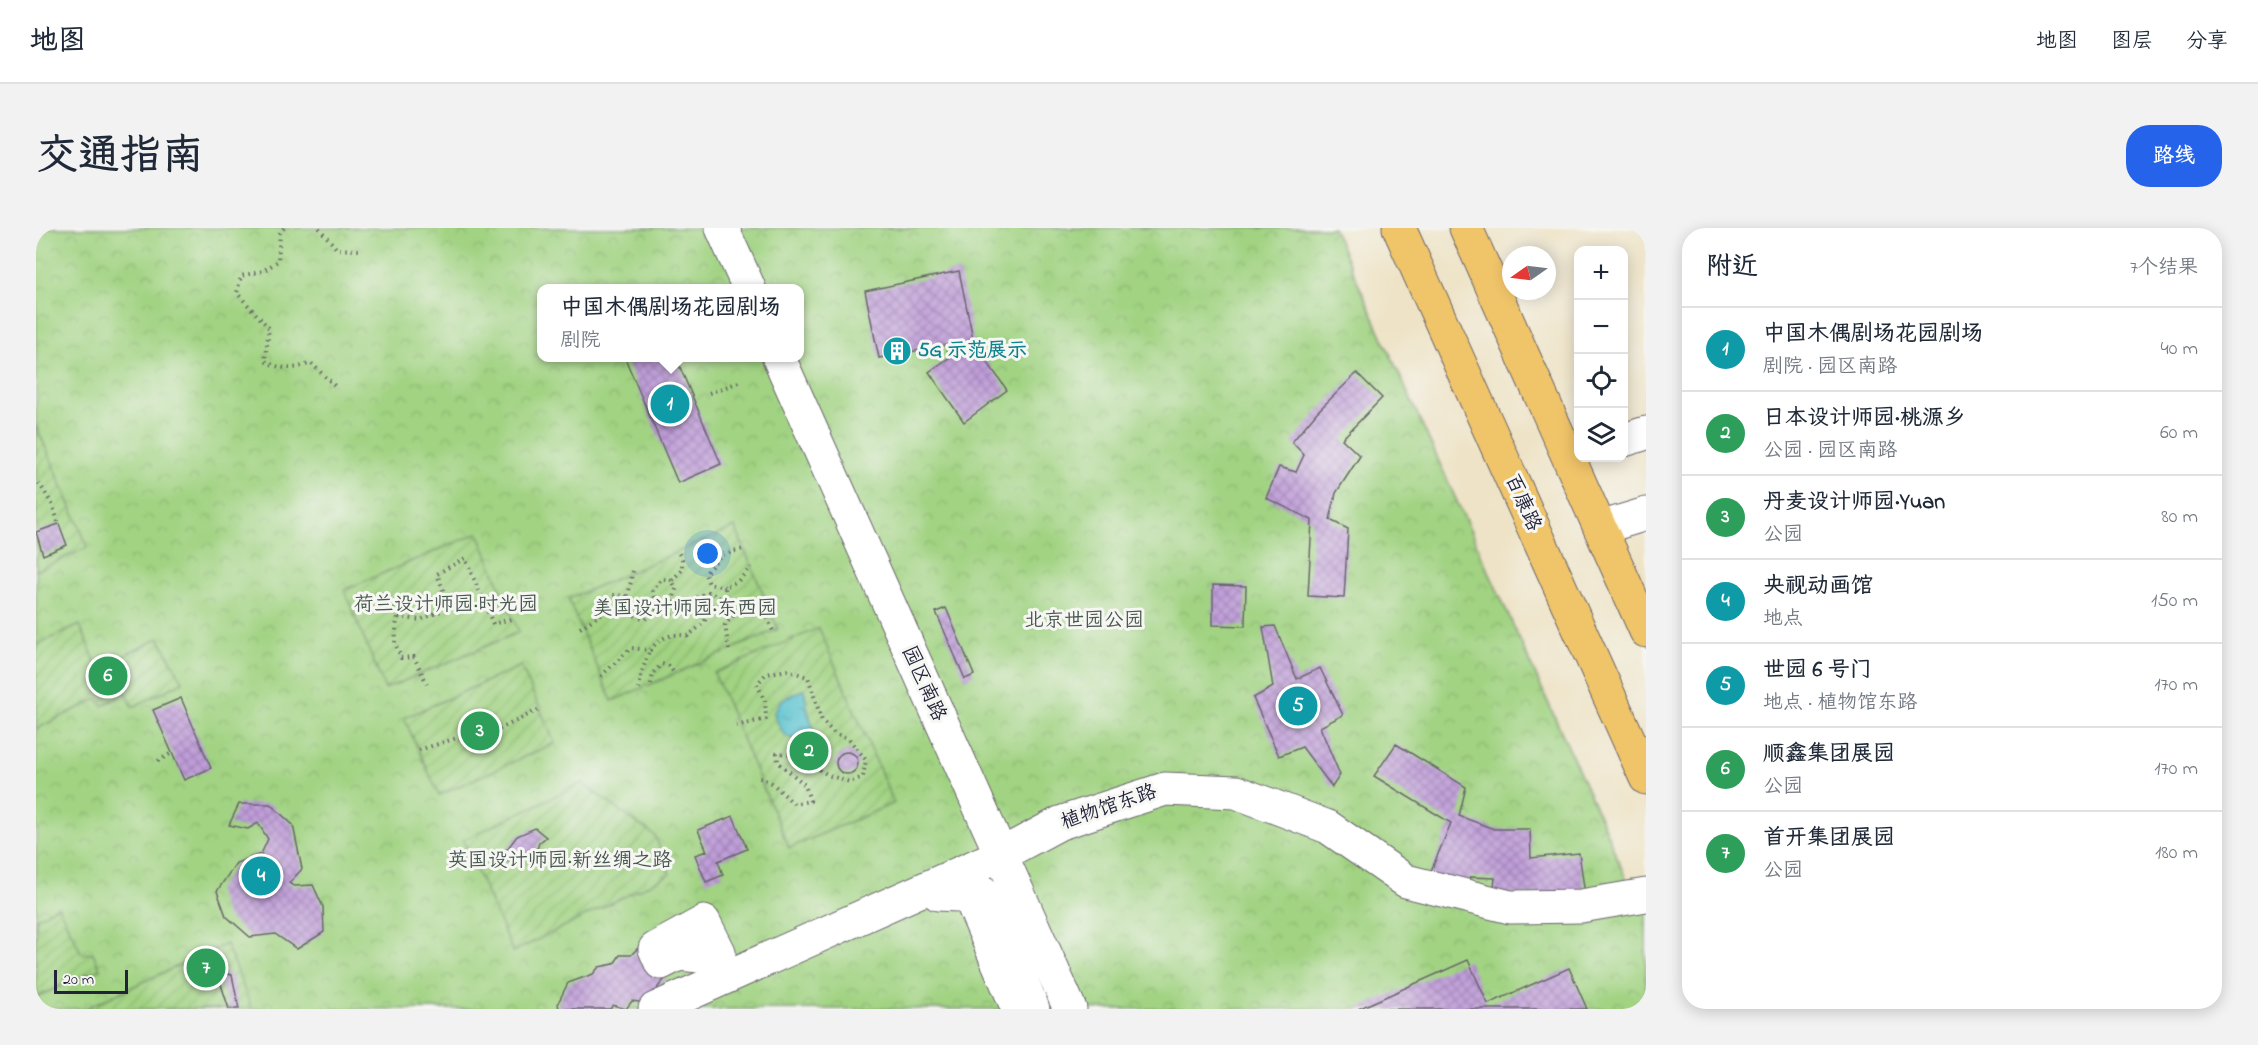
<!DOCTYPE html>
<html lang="zh">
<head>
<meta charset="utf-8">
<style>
  :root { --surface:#fff; --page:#f2f2f3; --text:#1f2937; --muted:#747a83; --line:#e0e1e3; --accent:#2563eb }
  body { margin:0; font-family:"Indie Flower","LXGW WenKai TC",sans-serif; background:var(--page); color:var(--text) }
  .controls { position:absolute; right:18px; top:18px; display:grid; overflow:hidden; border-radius:12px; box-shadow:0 3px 15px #0003 }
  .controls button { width:54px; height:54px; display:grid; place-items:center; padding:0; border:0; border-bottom:2px solid var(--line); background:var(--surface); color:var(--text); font:30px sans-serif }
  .compass { position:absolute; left:1466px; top:18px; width:54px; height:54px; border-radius:50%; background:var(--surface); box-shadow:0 3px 15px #0003; rotate:256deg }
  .scale { position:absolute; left:18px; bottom:15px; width:74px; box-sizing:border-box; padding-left:6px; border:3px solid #22223b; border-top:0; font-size:16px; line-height:21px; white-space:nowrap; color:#22223b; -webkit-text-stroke:4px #f6f6f2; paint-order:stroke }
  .you { position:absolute; left:672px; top:326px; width:21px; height:21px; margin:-15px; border:4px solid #fff; border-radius:50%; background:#1a73e8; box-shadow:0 0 0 9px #1a73e833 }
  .badge { display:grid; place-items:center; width:39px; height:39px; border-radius:50%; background:var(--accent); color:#fff; font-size:20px; font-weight:700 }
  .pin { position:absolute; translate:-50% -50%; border:3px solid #fff; box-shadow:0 2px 6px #0006 }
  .popup { position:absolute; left:501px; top:56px; width:267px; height:78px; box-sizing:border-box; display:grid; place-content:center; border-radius:12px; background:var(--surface); filter:drop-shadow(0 2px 4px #0005); font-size:20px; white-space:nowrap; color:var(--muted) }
  .popup b { font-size:22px; color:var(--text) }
  .popup::after { content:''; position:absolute; left:50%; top:100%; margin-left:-12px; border:12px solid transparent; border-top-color:var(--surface) }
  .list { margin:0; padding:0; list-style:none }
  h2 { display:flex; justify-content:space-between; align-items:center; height:78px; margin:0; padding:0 24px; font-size:26px }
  h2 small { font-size:20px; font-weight:400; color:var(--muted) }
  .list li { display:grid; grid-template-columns:39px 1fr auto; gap:18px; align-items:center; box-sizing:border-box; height:84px; padding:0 24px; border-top:2px solid var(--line) }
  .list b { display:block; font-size:22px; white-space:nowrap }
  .list p { margin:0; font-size:20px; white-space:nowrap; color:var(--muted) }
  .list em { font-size:20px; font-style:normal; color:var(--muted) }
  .icon { flex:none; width:33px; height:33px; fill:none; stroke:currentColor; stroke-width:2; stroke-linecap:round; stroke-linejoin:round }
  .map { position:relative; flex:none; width:1610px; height:781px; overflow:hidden; border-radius:24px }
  header { display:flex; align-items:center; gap:36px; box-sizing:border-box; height:84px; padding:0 30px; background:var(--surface); border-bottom:2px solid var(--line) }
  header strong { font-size:28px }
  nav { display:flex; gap:33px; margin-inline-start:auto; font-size:21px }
  .intro { display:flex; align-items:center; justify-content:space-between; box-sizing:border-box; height:144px; padding:0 36px }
  h1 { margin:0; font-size:42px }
  .button { padding:15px 27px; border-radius:24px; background:var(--accent); color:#fff; font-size:21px; font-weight:700 }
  main { display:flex; gap:36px; padding:0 36px }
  aside { flex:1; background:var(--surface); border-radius:24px; box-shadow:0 3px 15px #0003 }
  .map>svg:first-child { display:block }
  .park { fill:url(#park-crowns); stroke:#627a5e; stroke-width:1.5; fill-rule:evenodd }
  .garden { fill:url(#garden-furrows); stroke:#627a5e; stroke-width:1.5 }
  .water { fill:url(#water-ripples); stroke:#3c7285; stroke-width:1.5 }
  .building { fill:url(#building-cross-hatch) }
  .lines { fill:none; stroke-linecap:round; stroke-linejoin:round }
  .minor-casing { stroke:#69666c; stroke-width:35 }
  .major-casing { stroke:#69666c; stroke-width:35 }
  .path { stroke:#69666c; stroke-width:4; stroke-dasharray:1.5 4.5; stroke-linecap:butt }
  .minor { stroke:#fff; stroke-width:33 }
  .major { stroke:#f0c469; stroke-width:33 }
  .labels { text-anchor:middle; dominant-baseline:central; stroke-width:6; stroke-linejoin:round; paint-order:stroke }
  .culture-label { font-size:20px; font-weight:bold; fill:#0d838f; stroke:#f6f6f2; text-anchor:start }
  .street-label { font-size:20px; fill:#22223b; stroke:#f6f6f2 }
  .park-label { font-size:20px; fill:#485750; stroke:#f6f6f2 }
</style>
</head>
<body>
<header>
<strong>地图</strong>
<nav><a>地图</a><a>图层</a><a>分享</a></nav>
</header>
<div class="intro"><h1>交通指南</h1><a class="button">路线</a></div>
<main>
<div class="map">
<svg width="1610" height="781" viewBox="0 0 1610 781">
  <defs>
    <pattern id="park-crowns" width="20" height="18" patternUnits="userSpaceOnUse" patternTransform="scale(1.5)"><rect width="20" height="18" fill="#a1d382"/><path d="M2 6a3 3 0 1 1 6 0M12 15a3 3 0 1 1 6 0" fill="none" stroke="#8ab571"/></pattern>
    <pattern id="garden-furrows" width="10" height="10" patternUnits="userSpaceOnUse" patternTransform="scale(1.5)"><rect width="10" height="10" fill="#a1d382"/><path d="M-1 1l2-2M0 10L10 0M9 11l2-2" fill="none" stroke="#8ab571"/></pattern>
    <pattern id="water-ripples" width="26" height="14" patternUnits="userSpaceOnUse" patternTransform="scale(1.5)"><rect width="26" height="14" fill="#55c1cf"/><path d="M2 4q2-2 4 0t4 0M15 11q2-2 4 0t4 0" fill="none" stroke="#469ca9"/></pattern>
    <pattern id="building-cross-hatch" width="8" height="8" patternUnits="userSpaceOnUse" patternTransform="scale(1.5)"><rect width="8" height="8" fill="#c09ed9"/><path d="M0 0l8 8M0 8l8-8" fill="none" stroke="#9c80b1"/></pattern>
  </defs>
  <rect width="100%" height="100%" fill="#f6f6f2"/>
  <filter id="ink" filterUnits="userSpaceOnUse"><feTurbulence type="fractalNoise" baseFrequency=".0167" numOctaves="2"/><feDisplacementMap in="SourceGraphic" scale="12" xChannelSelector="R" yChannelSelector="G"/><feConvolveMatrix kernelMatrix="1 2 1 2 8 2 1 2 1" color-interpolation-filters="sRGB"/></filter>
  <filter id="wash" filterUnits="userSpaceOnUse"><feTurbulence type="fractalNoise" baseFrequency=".008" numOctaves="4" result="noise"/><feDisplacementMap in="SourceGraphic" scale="24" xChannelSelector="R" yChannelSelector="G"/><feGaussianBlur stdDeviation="1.35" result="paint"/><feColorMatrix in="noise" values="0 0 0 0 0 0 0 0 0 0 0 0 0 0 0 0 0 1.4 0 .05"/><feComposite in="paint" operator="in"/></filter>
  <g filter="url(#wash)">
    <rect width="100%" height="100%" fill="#eee3c6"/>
    <path class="park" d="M0,0H1297L1564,589L1593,658L1610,683V781H0ZM505,60H763V130H505Z"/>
    <g class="garden">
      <path d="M0,197L52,319L0,343Z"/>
      <path d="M699,299L742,401L576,473L532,371Z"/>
      <path d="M442,305L483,404L349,461L308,362Z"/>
      <path d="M44,397L62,441L123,410L147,454L97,479L90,464L67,478L61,471L0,501V417Z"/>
      <path d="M783,400L858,575L753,620L678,445Z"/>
      <path d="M485,438L519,515L403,567L368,490Z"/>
      <path d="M546,555L619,608L634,646L477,724L427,612Z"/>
      <path d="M22,678L46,726L57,725L64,741L0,769V691Z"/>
      <path d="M190,716L216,781H48Z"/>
    </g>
    <path class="water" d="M768,461L772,484L780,508L773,514C749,512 746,508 738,485L745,472Z"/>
    <g id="blocks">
      <g class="building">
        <path d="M923,43L938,115L971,162L928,194L893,144L914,129L909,117L843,130L829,63Z"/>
        <path d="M589,130H640L685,236L642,255Z"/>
        <path d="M1321,145L1346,170L1306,211L1324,228L1300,265L1294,292L1312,301L1308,370L1272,368L1276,292L1230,270L1243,239L1260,244L1268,227L1256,214L1281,184Z"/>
        <path d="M23,296L31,317L7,327L0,304Z"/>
        <path d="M1177,357L1210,358L1209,398L1177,397Z"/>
        <path d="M910,380L938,447L929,451L900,384Z"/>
        <path d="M1239,398L1261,451L1284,440L1307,487L1284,499L1304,547L1296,559L1266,519L1243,528L1217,470L1237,459L1227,399Z"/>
        <path d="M145,470L175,540L148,552L117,482Z"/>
        <path d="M1360,516L1430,559L1423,588L1458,601H1494L1495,630L1543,625L1549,666L1457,667L1459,650L1434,649L1430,661L1392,650L1415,595L1338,548Z"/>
        <circle cx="811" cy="535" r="11"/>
        <path d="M203,576H234L257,597L266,641L253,655L258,658L277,657L287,679L288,704L261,721L239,706L214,709L190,688L181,663L200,635L225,626L232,611L222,595L212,601L193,597Z"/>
        <path d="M697,588L711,621L682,633L687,647L670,654L659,627L671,623L662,602Z"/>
        <path d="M499,600L510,609L503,615L498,630L487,626L470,634L469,624L481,608Z"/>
        <path d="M605,717L631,742L629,751L622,759L618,772L610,775L596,773L590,781L577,777L574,781H523L522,775L532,755L557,746L563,739L578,736L584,727H595Z"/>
        <path d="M1432,732L1452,776L1533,740L1551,781H1322Z"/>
        <path d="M181,744L196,747L203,781H193Z"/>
      </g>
    </g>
  </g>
  <g filter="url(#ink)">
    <use href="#blocks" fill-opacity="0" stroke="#69666c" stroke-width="1.5"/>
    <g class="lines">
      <g class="minor-casing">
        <g id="minor">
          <path d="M686,0L713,60"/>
          <path d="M743,130L1034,781"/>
          <path d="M1588,212L1610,205"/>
          <path d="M1564,300L1610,286"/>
          <path d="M668,694L683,724L674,729L643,726L625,735L619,721Z"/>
          <path d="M619,781L964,627L1024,595L1129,561L1200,564L1292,599L1370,653L1474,679L1545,678L1610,667"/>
          <path d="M982,781L935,672L922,667L902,666L910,661L940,658L953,670L997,781"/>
        </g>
      </g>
      <g class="major-casing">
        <g id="major">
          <path d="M1363,0L1610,550"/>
          <path d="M1430,0L1610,403"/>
        </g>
      </g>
      <g class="path">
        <path d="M248,0L244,5L242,33L227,43L205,48L201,65L233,100L229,133C246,142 257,142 275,135L299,158"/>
        <path d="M283,0L301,21L323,22"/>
        <path d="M673,165L706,153"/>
        <path d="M3,255L16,276L23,296"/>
        <path d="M636,352L646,342V331L642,324"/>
        <path d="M689,359L673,356L669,346L685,327L708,321"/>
        <path d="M350,363L361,389L384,392L414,379L401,346L429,330L457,396L478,390"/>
        <path d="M592,368L597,343"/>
        <path d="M690,368L689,359L702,353L715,339"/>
        <path d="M622,381L617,363L625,351L636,352L640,361L634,386"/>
        <path d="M361,389L359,415L365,430L378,429L393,460"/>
        <path d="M544,400L565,386L577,367L592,368L597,387L610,391L622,381L634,386C649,380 658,369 673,364L686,371"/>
        <path d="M693,422L689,397L701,383"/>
        <path d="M565,448L595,420L614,422C626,408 635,405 652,408L668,395L674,380L690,368L701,383L721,377L730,387L737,403"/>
        <path d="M615,456L617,445L626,436L633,438L639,446"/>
        <path d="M603,461L606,443L614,422"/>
        <path d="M700,498L730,491L729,473L721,456L730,446L751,442L772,449L786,493L798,505L813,511L830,532L827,549L813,554L792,547L761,527L741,525L742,534L769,557L774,573L758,576L736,555L722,549"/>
        <path d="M383,522L421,510H446L504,481"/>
        <path d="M122,533L136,525"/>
      </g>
      <use href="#minor" class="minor"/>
      <use href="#major" class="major"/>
    </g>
  </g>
  <defs>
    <g id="building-disc" transform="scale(1.5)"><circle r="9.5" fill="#0f9aa8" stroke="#f6f6f2"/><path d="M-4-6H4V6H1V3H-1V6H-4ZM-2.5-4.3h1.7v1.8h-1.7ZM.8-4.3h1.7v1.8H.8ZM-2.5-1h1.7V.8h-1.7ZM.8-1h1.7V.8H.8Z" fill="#fff"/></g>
  </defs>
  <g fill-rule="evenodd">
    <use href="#building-disc" x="861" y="123"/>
  </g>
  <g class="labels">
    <g class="culture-label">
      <text x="882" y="123">5G 示范展示</text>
    </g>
    <g class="street-label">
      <text transform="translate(1486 275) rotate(66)">百康路</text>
      <text transform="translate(887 456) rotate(66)">园区南路</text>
      <text transform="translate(1073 580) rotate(-19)">植物馆东路</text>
    </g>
    <g class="park-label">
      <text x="410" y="377">荷兰设计师园·时光园</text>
      <text x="649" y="381">美国设计师园·东西园</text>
      <text x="1048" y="393">北京世园公园</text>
      <text x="524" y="633">英国设计师园·新丝绸之路</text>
    </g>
  </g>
</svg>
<div class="controls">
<button>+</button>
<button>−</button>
<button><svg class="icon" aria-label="locate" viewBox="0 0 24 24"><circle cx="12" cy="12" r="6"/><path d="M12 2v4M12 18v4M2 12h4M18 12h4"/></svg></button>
<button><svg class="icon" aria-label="layers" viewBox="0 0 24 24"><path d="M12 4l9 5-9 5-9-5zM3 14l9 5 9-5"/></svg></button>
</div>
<svg class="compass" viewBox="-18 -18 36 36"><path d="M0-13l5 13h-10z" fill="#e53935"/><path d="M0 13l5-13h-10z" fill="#747a83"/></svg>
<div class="scale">20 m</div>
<div class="you"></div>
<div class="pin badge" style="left:634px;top:176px;background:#0f9aa8">1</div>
<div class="popup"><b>中国木偶剧场花园剧场</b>剧院</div>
<div class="pin badge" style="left:773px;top:523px;background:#2e9e5b">2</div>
<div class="pin badge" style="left:444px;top:503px;background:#2e9e5b">3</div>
<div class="pin badge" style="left:225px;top:648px;background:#0f9aa8">4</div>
<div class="pin badge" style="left:1262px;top:478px;background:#0f9aa8">5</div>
<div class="pin badge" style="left:72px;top:448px;background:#2e9e5b">6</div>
<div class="pin badge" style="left:170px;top:740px;background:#2e9e5b">7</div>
</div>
<aside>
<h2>附近<small>7个结果</small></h2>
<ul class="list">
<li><span class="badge" style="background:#0f9aa8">1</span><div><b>中国木偶剧场花园剧场</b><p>剧院 · 园区南路</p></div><em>40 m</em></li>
<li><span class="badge" style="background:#2e9e5b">2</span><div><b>日本设计师园·桃源乡</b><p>公园 · 园区南路</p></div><em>60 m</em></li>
<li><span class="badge" style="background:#2e9e5b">3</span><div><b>丹麦设计师园·Yuan</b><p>公园</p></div><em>80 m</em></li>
<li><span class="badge" style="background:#0f9aa8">4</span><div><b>央视动画馆</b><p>地点</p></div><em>150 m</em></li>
<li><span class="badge" style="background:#0f9aa8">5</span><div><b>世园 6 号门</b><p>地点 · 植物馆东路</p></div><em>170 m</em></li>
<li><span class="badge" style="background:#2e9e5b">6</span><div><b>顺鑫集团展园</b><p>公园</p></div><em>170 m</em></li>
<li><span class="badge" style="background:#2e9e5b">7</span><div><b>首开集团展园</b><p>公园</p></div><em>180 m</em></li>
</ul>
</aside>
</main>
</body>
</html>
